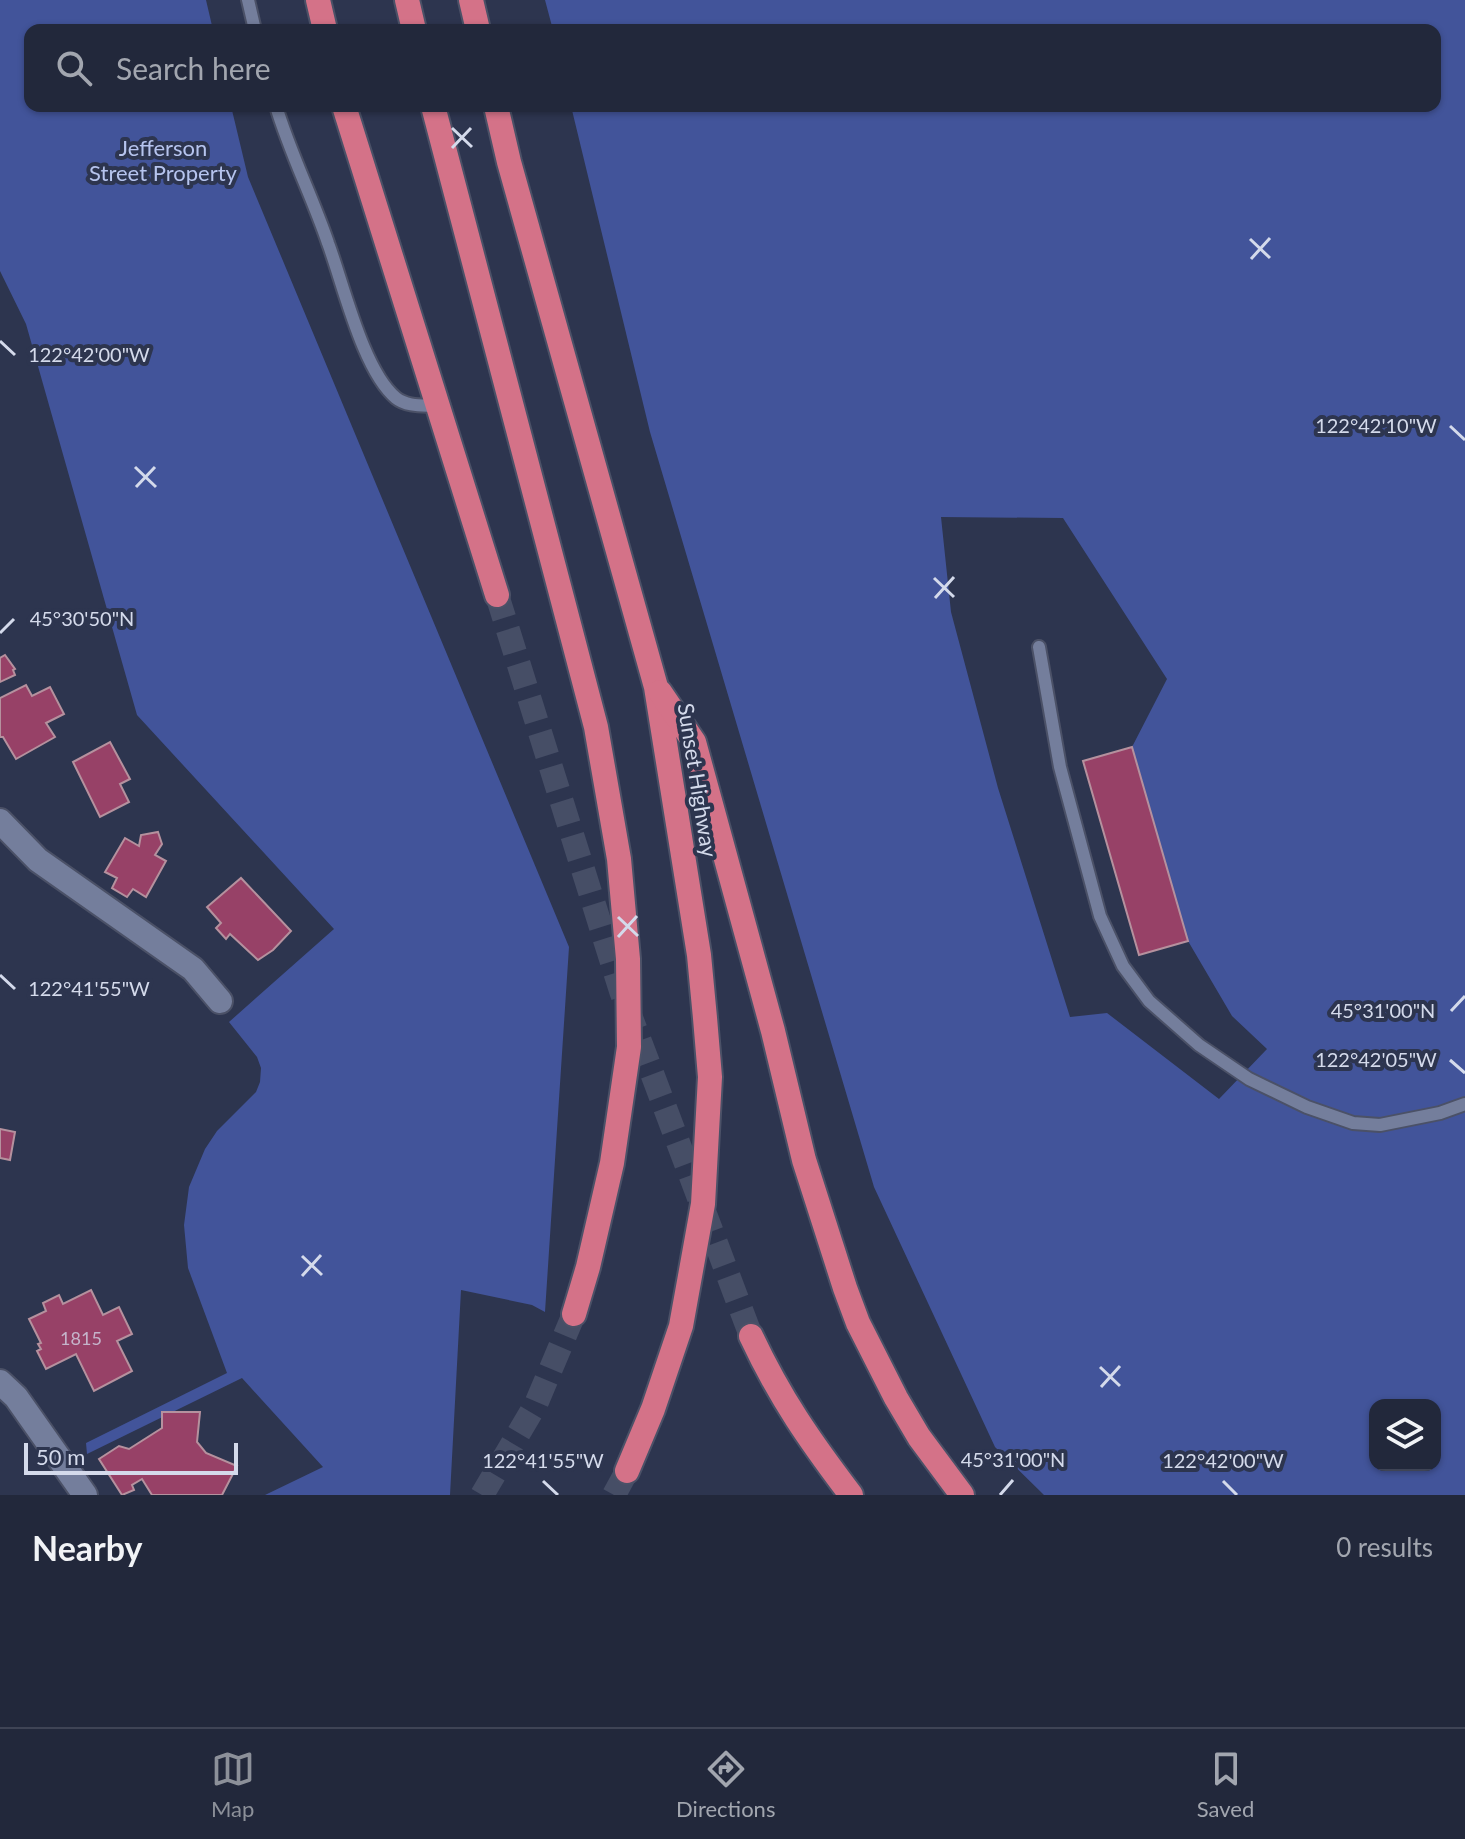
<!DOCTYPE html>
<html lang="en">
<head>
<meta charset="utf-8">
<style>
  :root { --surface:#22283b; --page:#2a3042; --text:#f1f3f6; --muted:#a2a6af; --line:#3f4455; --accent:#8c9099 }
  body { margin:0; font-family:Lato,sans-serif; background:var(--page); color:var(--text) }
  .controls { position:absolute; right:24px; bottom:24px; display:grid; overflow:hidden; border-radius:16px; box-shadow:0 2px 6px #0004 }
  .controls button { width:72px; height:72px; display:grid; place-items:center; padding:0; border:0; border-bottom:2px solid var(--line); background:var(--surface); color:var(--text); font:40px sans-serif }
  .scale { position:absolute; left:24px; bottom:20px; width:214px; box-sizing:border-box; padding-left:8px; border:4px solid #d4daeb; border-top:0; font-size:22px; line-height:28px; white-space:nowrap; color:#d4daeb; -webkit-text-stroke:6px #2d354f; paint-order:stroke }
  .list { margin:0; padding:0; list-style:none }
  h2 { display:flex; justify-content:space-between; align-items:center; height:104px; margin:0; padding:0 32px; font-size:34px }
  h2 small { font-size:26px; font-weight:400; color:var(--muted) }
  .icon { flex:none; width:44px; height:44px; fill:none; stroke:currentColor; stroke-width:2; stroke-linecap:round; stroke-linejoin:round }
  .map { position:relative; flex:none; width:1465px; height:1495px; overflow:hidden }
  .search { position:absolute; background:var(--surface); box-shadow:0 2px 6px #0004; left:24px; right:24px; top:24px; height:88px; display:flex; align-items:center; gap:20px; box-sizing:border-box; padding:0 28px; border-radius:16px; color:var(--muted); font-size:30px }
  .sheet { height:232px; background:var(--surface) }
  nav { display:flex; justify-content:space-around; align-items:center; box-sizing:border-box; height:112px; border-top:2px solid var(--line); background:var(--surface); font-size:22px; color:var(--muted) }
  nav a { display:grid; justify-items:center; gap:4px }
  nav .on { color:var(--accent) }
  .map>svg:first-child { display:block }
  .green { fill:#42549a; fill-rule:evenodd }
  .building { fill:#974167; stroke:#b5919e; stroke-width:2 }
  .lines { fill:none; stroke-linecap:round; stroke-linejoin:round }
  .highway-tunnel { stroke:#464e66; stroke-width:24; stroke-dasharray:24 12; stroke-linecap:butt }
  .lane-casing { stroke:#4b5167; stroke-width:16 }
  .street-casing { stroke:#4b5167; stroke-width:28 }
  .highway-casing { stroke:#4b5167; stroke-width:28 }
  .lane { stroke:#747e9c; stroke-width:12 }
  .street { stroke:#747e9c; stroke-width:24 }
  .highway { stroke:#d47288; stroke-width:24 }
  .ticks { fill:none; stroke:#d4daeb; stroke-width:3 }
  .labels { text-anchor:middle; dominant-baseline:central; stroke-width:8; stroke-linejoin:round; paint-order:stroke }
  .number-label { font-size:18px; fill:#c5b4ca }
  .park-label { font-size:22px; fill:#b6c4ee; stroke:#2d354f }
  .street-label { font-size:22px; fill:#d4daeb; stroke:#2d354f }
  .ticks-label { font-size:20px; text-anchor:middle; fill:#d4daeb; stroke:#2d354f; stroke-width:8; stroke-linejoin:round; paint-order:stroke }
</style>
</head>
<body>
<div class="map">
<svg width="1465" height="1495" viewBox="0 0 1465 1495">
  <rect width="100%" height="100%" fill="#2d354f"/>
  <g class="green">
    <path d="M0,0H206L213,30H30V106H231L248,177L569,947L545,1312L532,1305L461,1290L450,1495H265L323,1467L242,1378L87,1454L86,1443L227,1373L188,1268L184,1225L189,1187L205,1149L217,1131L256,1092L260,1082L261,1068L257,1057L229,1022L334,929L137,715L26,324L0,271Z"/>
    <path d="M545,0H1465V1495H1044L995,1447L874,1187L650,432L571,106H1435V30H553ZM941,517L1063,518L1167,679L1132,747L1083,761L1139,955L1188,941L1232,1016L1267,1049L1219,1099L1107,1013L1070,1017L998,788L951,612ZM1375,1405H1435V1465H1375Z"/>
  </g>
  <g class="building">
    <path d="M5,655L15,669L13,670L15,675L0,682V658Z"/>
    <path d="M26,685L32,696L50,687L64,714L46,723L55,737L16,759L3,737H0V698Z"/>
    <path d="M110,742L130,779L120,784L129,802L100,817L73,762Z"/>
    <path d="M1132,747L1188,941L1139,955L1083,761Z"/>
    <path d="M158,832L162,844L155,855L166,861L146,897L133,889L127,897L112,888L117,878L105,872L125,838L139,846L141,835Z"/>
    <path d="M241,878L291,931L273,950L258,960L230,934L226,939L216,928L221,923L207,907Z"/>
    <path d="M0,1129L15,1132L10,1160L0,1158Z"/>
    <path d="M91,1290L103,1315L119,1307L132,1334L117,1341L132,1371L94,1391L76,1354L46,1369L37,1351L41,1349L38,1344L41,1343L29,1319L46,1311L43,1303L59,1295L63,1304Z"/>
    <path d="M162,1412H200L197,1442L206,1453L237,1466L222,1495H152L142,1479L132,1485L134,1490L122,1495L99,1459L119,1446L129,1449L162,1428Z"/>
  </g>
  <g class="lines">
    <g class="highway-tunnel">
      <path d="M497,595L621,991L751,1336"/>
      <path d="M482,1495L536,1404L574,1314"/>
      <path d="M614,1495L627,1471"/>
    </g>
    <g class="lane-casing">
      <g id="lane">
        <path d="M248,0L255,30"/>
        <path d="M276,106C290,153 312,196 328,243C343,283 363,371 396,398C407,407 424,405 437,406"/>
        <path d="M1039,647L1060,767L1100,916L1123,966L1149,1001L1199,1045L1249,1079L1307,1107L1353,1123L1380,1125L1440,1113L1465,1104"/>
      </g>
    </g>
    <g class="street-casing">
      <g id="street">
        <path d="M0,821L38,860L193,969L220,1001"/>
        <path d="M0,1382L16,1397L85,1495"/>
      </g>
    </g>
    <g class="highway-casing">
      <g id="highway">
        <path d="M318,0L325,30"/>
        <path d="M407,0L414,30"/>
        <path d="M471,0L478,30"/>
        <path d="M344,106L497,595"/>
        <path d="M433,106L596,727L619,859L628,959L629,1047L612,1163L588,1267L574,1314"/>
        <path d="M496,106L509,162L656,687L699,955L705,1018L710,1077L703,1204L681,1326L653,1409L627,1471"/>
        <path d="M660,692L694,742L773,1031L804,1160L845,1288L858,1323L896,1398L919,1437L962,1495"/>
        <path d="M751,1336C780,1398 810,1441 851,1495"/>
      </g>
    </g>
    <use href="#lane" class="lane"/>
    <use href="#street" class="street"/>
    <use href="#highway" class="highway"/>
  </g>
  <path class="ticks" d="M452,128L472,147M452,148L471,128M1250,239L1270,258M1251,259L1270,238M0,341L15,355M1450,426L1465,440M135,467L156,487M136,487L155,467M934,578L954,597M935,598L954,577M0,633L14,619M618,917L638,936M618,937L637,916M0,975L15,989M1451,1011L1465,996M1450,1060L1465,1073M302,1256L322,1275M302,1276L321,1255M1100,1367L1120,1386M1101,1387L1120,1366M543,1481L558,1495M1223,1481L1237,1495M1000,1495L1013,1480"/>
  <g class="labels">
    <g class="number-label">
      <text x="81" y="1338">1815</text>
    </g>
    <g class="park-label">
      <text x="163" y="147">Jefferson<tspan x="163" dy="25">Street Property</tspan></text>
    </g>
    <g class="street-label">
      <text transform="translate(698 780) rotate(81)">Sunset Highway</text>
    </g>
  </g>
  <g class="ticks-label">
    <text x="89" y="362">122°42'00"W</text>
    <text x="1376" y="433">122°42'10"W</text>
    <text x="82" y="626">45°30'50"N</text>
    <text x="89" y="996">122°41'55"W</text>
    <text x="1383" y="1018">45°31'00"N</text>
    <text x="1376" y="1067">122°42'05"W</text>
    <text x="1013" y="1467">45°31'00"N</text>
    <text x="543" y="1468">122°41'55"W</text>
    <text x="1223" y="1468">122°42'00"W</text>
  </g>
</svg>
<div class="controls">
<button><svg class="icon" aria-label="layers" viewBox="0 0 24 24"><path d="M12 4l9 5-9 5-9-5zM3 14l9 5 9-5"/></svg></button>
</div>
<div class="scale">50 m</div>
<div class="search"><svg class="icon" aria-label="search" viewBox="0 0 24 24"><circle cx="10" cy="10" r="6"/><path d="M15 15l6 6"/></svg>Search here</div>
</div>
<section class="sheet">
<h2>Nearby<small>0 results</small></h2>
<ul class="list">
</ul>
</section>
<nav>
<a class="on"><svg class="icon" aria-label="map" viewBox="0 0 24 24"><path d="M3 6l6-2 6 2 6-2v14l-6 2-6-2-6 2zM9 4v14M15 6v14"/></svg>Map</a>
<a><svg class="icon" aria-label="directions" viewBox="0 0 24 24"><path d="M12 3l9 9-9 9-9-9zM9 14v-3h6M13 9l2 2-2 2"/></svg>Directions</a>
<a><svg class="icon" aria-label="saved" viewBox="0 0 24 24"><path d="M7 4h10v16l-5-4-5 4z"/></svg>Saved</a>
</nav>
</body>
</html>
